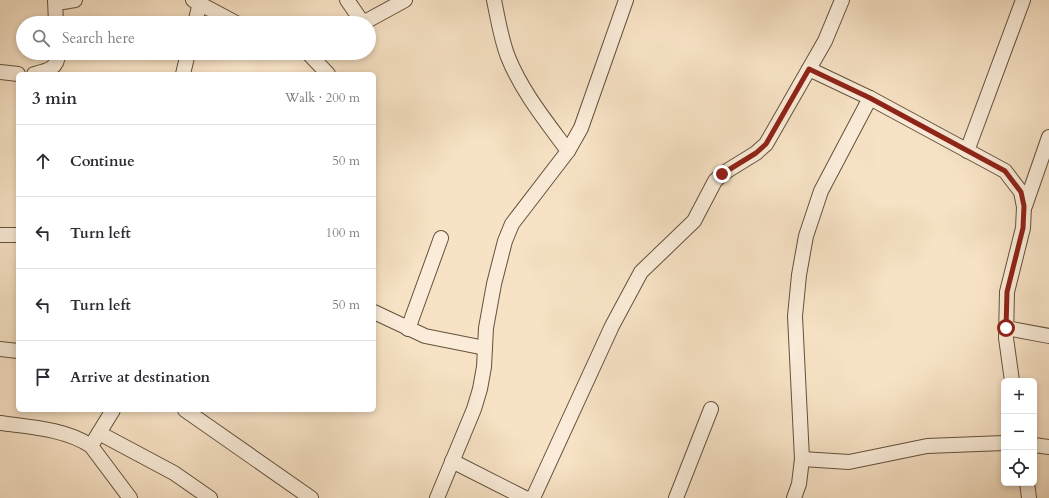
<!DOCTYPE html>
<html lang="en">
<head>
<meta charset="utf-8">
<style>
  :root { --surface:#fff; --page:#f2f2f3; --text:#2b2b33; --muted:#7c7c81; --line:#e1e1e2 }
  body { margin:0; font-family:Cardo,serif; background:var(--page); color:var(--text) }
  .controls { position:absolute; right:12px; bottom:12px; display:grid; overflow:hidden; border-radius:6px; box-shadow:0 2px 6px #0003 }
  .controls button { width:36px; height:36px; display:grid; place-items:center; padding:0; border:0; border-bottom:1px solid var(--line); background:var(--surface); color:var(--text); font:20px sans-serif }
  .stop { position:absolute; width:12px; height:12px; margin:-9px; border:3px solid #8f2418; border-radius:50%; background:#fff }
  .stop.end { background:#8f2418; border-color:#fff; box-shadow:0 1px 4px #0008 }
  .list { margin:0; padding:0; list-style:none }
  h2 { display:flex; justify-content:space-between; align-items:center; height:52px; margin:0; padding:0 16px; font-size:17px }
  h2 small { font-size:13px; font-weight:400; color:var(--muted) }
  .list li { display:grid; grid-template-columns:26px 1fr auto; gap:12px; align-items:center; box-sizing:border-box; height:72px; padding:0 16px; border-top:1px solid var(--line) }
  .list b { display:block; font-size:15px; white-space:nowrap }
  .list em { font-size:13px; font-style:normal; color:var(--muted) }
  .icon { flex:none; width:22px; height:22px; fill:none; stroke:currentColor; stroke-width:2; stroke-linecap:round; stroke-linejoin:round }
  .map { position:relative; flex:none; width:1049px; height:498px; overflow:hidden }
  .search { position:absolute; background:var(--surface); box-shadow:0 2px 6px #0003; left:16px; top:16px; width:360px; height:44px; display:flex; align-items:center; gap:10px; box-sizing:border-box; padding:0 14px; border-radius:22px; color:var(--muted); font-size:15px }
  .panel { position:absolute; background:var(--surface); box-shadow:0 2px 6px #0003; left:16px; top:72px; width:360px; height:340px; border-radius:6px }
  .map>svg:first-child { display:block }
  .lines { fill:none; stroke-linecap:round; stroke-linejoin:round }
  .minor-casing { stroke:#63523c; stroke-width:16 }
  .minor { stroke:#faecd9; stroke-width:14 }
  .route { stroke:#8f2418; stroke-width:5 }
</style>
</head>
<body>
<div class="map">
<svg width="1049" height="498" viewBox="0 0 1049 498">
  <rect width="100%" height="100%" fill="#f7e2c5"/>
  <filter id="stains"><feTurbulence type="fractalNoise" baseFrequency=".005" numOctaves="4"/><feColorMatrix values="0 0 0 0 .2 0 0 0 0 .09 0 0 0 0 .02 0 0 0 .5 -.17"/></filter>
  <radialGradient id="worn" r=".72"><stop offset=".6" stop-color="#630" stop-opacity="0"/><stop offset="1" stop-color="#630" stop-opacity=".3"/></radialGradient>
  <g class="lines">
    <g class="minor-casing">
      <g id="minor">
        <path d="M55,0L56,23"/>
        <path d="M56,0L63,2L75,0"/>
        <path d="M193,0L236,23"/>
        <path d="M347,0L363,23L405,0"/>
        <path d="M494,0C498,19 501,39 508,57C522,92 546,121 568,151"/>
        <path d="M195,23L200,3"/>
        <path d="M310,55L328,74"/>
        <path d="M809,69L870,98L1005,171L1021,192L1024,207L1023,228L1007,292L1006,338L1012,381"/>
        <path d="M0,72L18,74"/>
        <path d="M34,74C47,71 58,69 58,53"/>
        <path d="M183,74L188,53"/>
        <path d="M967,151L1023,0"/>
        <path d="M1025,206L1049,137"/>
        <path d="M0,235H18"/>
        <path d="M374,312L425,336L485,348"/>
        <path d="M1006,328L1049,336"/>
        <path d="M408,329L441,238"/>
        <path d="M0,349L18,351"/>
        <path d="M185,410L311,498"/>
        <path d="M0,423C30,427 66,429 91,446L130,498"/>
        <path d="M99,433L174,473L210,498"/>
        <path d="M94,441L113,410"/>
        <path d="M1034,445L1049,447"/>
        <path d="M802,459L849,462L927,446L1004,443"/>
        <path d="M452,461L525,498"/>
        <path d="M1027,483L1029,498"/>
        <path d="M437,498L474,409L480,389L484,367L486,328L494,284L505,241L512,224L568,151L581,128L626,0"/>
        <path d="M533,498L612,326L641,272L694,221L715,181L722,174L756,153L766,144L825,41L842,0"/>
        <path d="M676,498L711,409"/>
        <path d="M794,498L799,484L802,459L795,316L799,275L806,236L821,191L870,98"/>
      </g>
    </g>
    <use href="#minor" class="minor"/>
  </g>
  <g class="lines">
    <path class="route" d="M722,174L756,153L766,144L809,69L870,98L1005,171L1021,192L1024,206L1023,228L1007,292L1006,328"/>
  </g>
  <rect width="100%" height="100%" filter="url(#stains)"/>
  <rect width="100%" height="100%" fill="url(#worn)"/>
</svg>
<div class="controls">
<button>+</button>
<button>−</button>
<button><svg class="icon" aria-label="locate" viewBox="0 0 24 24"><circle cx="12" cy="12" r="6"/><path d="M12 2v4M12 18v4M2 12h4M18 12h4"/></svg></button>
</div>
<div class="stop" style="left:1006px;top:328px"></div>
<div class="stop end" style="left:722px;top:174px"></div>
<div class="search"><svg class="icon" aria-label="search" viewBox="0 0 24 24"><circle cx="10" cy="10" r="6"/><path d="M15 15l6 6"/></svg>Search here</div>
<section class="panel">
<h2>3 min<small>Walk · 200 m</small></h2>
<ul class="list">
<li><svg class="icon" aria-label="ahead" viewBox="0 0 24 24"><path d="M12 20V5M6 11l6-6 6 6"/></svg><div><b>Continue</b></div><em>50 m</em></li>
<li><svg class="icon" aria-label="left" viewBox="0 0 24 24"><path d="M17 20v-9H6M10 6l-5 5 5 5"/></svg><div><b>Turn left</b></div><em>100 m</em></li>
<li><svg class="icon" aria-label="left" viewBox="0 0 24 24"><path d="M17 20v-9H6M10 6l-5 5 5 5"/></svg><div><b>Turn left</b></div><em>50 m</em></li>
<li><svg class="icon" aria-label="arrive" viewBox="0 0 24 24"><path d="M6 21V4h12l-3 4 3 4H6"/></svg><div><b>Arrive at destination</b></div></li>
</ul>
</section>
</div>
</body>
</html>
